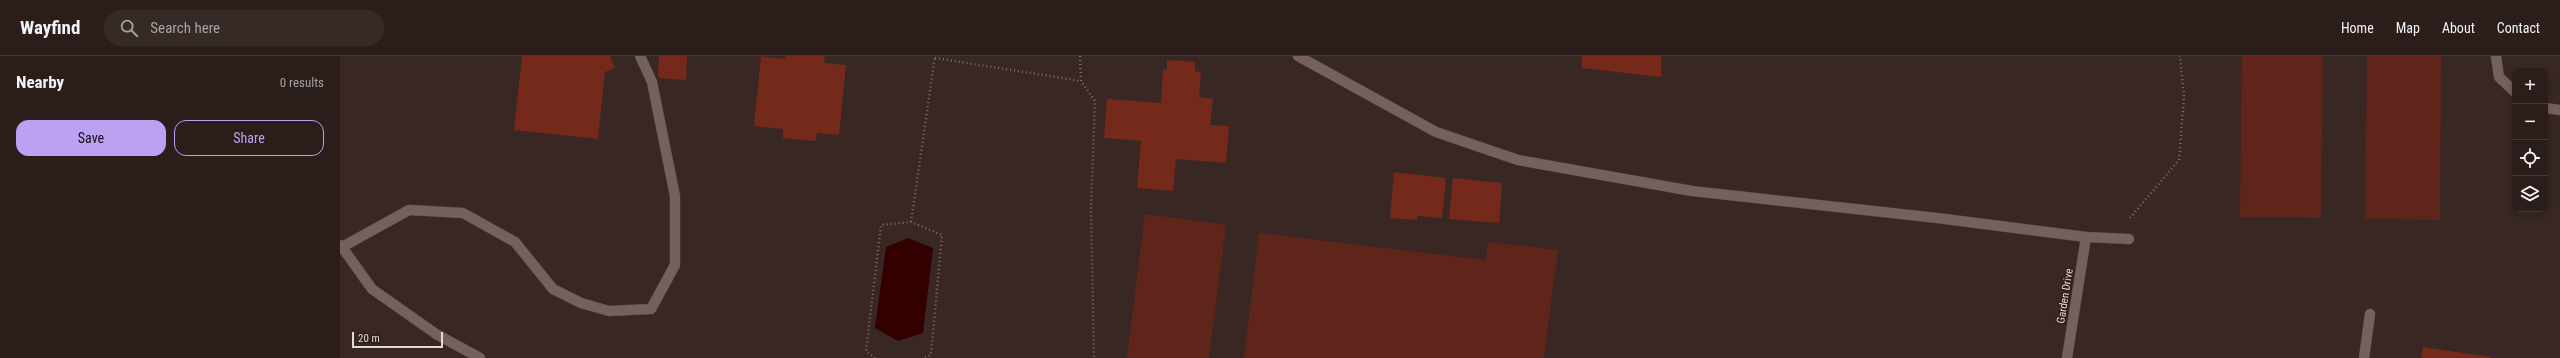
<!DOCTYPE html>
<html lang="en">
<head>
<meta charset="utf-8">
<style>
  :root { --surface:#2a1d1a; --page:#362a27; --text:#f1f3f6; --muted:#a5a2a2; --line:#463b39; --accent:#bca0f2 }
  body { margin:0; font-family:"Roboto Condensed",sans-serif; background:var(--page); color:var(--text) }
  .controls { position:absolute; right:12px; top:12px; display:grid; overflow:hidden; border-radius:8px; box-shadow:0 2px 6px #0003 }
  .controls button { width:36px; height:36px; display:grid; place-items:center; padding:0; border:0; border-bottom:1px solid var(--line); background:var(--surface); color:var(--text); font:20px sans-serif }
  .scale { position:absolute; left:12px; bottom:10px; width:91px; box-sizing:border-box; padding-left:4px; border:2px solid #e5d9d6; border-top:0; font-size:11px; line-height:14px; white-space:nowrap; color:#e5d9d6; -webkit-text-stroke:3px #2e1d1a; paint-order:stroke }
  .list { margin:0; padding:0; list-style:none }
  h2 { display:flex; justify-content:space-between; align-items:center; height:52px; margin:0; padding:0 16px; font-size:17px }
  h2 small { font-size:13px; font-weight:400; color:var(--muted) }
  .actions { display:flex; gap:8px; padding:12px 16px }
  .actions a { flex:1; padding:9px 0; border:1px solid var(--accent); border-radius:12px; text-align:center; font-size:14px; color:var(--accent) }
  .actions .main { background:var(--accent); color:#111 }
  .icon { flex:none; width:22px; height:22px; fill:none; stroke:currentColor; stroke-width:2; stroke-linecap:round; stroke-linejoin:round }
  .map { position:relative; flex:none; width:2220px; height:302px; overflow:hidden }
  header { display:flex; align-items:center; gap:24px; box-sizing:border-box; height:56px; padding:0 20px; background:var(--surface); border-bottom:1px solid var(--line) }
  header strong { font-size:19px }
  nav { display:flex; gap:22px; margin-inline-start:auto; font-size:14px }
  .search { width:280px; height:36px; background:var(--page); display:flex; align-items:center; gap:10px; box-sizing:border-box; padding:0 14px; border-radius:22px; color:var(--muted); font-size:15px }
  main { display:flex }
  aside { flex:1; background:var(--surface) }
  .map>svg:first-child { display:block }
  .green { fill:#5f251a }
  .water { fill:#300 }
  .building { fill:#74291b }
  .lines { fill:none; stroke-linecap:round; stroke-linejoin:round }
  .lane-casing { stroke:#524441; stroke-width:11 }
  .street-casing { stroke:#524441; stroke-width:11 }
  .path { stroke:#7c6d69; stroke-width:2.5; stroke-dasharray:1 3; stroke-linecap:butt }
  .lane { stroke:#74605c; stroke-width:10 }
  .street { stroke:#74605c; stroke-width:10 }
  .labels { text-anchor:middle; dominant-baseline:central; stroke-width:3; stroke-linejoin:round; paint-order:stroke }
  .street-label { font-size:11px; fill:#e5d9d6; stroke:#2e1d1a }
</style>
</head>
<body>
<header>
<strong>Wayfind</strong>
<div class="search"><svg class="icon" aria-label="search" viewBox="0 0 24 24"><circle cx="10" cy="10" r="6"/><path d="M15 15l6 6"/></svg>Search here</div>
<nav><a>Home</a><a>Map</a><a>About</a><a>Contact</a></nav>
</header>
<main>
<aside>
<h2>Nearby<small>0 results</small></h2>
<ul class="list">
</ul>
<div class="actions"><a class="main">Save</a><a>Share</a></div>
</aside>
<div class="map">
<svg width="2220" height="302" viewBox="0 0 2220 302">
  <rect width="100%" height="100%" fill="#382723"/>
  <g class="green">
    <path d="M1902,0H1983L1981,162L1900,161Z"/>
    <path d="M2027,0H2101L2100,164L2025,163Z"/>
    <path d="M805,158L886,169L869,302H787Z"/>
    <path d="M919,177L1145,204L1148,186L1218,194L1204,302H904Z"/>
  </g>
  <path class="water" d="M568,182L593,192L583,277L558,285L535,272L546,191Z"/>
  <g class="building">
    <path d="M182,0H270L275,12L265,16L258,83L174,74Z"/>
    <path d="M319,0H347L346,24L318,22Z"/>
    <path d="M421,0L445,3V0H485L484,7L506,9L499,79L477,77L476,85L443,82V73L414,70Z"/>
    <path d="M1242,0H1321V21L1242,12Z"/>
    <path d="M827,4L855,6V15L861,16L859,41L873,43L870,69L889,70L886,107L836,103L833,135L797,132L801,85L764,82L767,43L821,47L823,13H827Z"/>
    <path d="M1054,116L1106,122L1102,162L1077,160V164L1050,162Z"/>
    <path d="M1113,122L1162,127L1159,167L1109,163Z"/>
    <path d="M2083,291L2151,301V302H2081Z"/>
  </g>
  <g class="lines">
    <g class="lane-casing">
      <g id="lane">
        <path d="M958,0L1096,76L1178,104L1352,135L1597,162L1746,181L1789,183"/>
        <path d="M2156,0L2159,21L2175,36"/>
        <path d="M2205,52L2220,54"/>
        <path d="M0,189L2,191L69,154L123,157L175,186L213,233L241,247L269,255L311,253L335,209V140L312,26L300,0"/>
        <path d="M2024,302L2030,258"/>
      </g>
    </g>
    <g class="street-casing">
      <g id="street">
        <path d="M0,192L2,191L32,233L96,278L140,302"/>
        <path d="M1727,302L1746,181"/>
      </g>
    </g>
    <g class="path">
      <path d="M740,0L741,25L755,45L751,152L754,302"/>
      <path d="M595,2L741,25"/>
      <path d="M1790,162L1839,104L1844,41L1840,0"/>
      <path d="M571,166L595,0"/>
      <path d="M535,302L526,295L541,169L571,166L602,179L591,299L584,302"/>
    </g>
    <use href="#lane" class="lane"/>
    <use href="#street" class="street"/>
  </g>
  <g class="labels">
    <g class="street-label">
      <text transform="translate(1725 240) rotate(-81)">Garden Drive</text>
    </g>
  </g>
</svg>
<div class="controls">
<button>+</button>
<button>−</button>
<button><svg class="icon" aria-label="locate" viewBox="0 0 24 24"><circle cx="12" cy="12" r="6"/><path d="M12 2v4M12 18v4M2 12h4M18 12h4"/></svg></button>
<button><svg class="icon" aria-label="layers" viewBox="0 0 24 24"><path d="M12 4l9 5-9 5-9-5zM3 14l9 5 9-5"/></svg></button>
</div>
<div class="scale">20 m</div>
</div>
</main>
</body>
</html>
